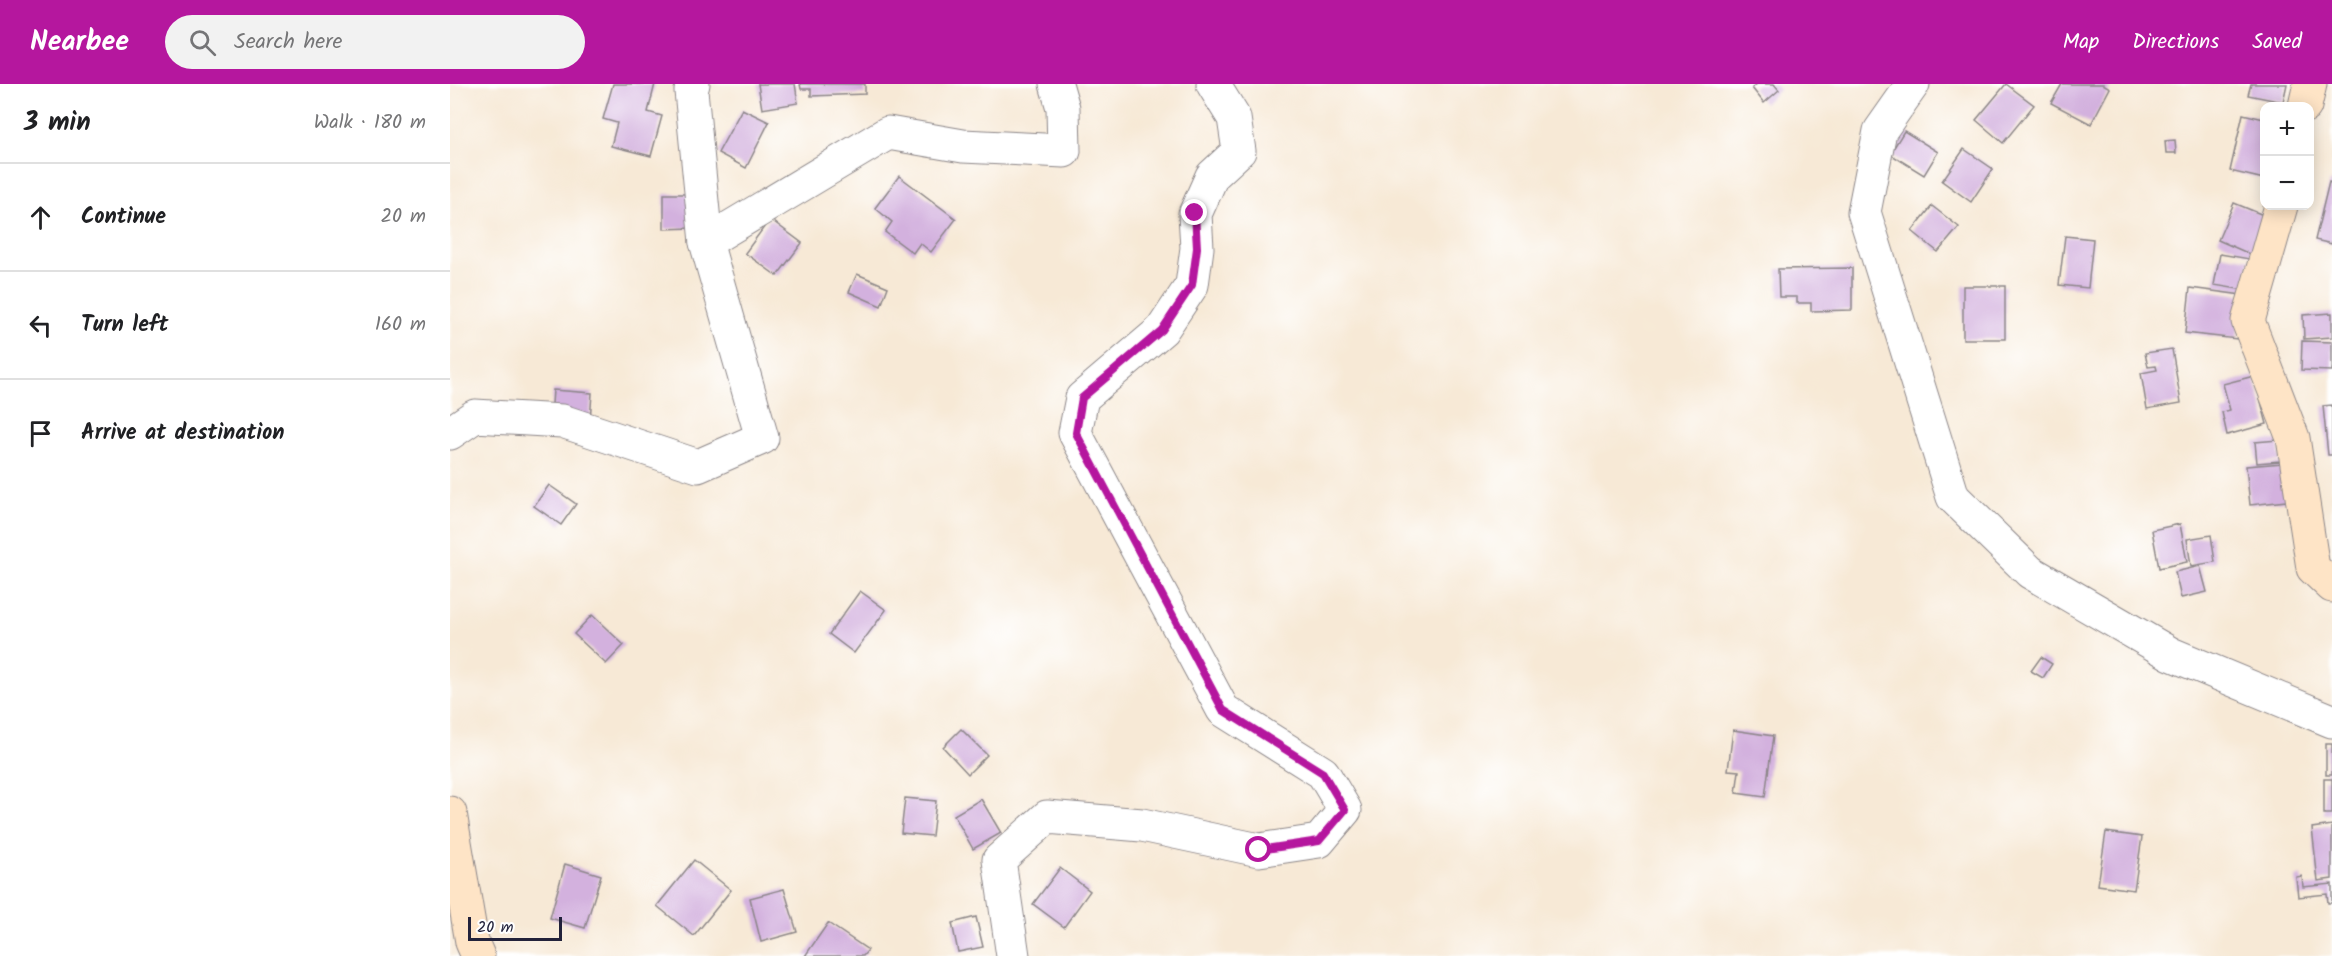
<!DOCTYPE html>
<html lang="en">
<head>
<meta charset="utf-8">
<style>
  :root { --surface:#fff; --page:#f2f2f2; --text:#202124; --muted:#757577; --line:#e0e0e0; --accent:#b5179e }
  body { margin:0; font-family:Kalam,sans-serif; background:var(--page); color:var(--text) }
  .controls { position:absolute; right:18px; top:18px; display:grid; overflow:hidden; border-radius:12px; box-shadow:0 3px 15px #0003 }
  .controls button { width:54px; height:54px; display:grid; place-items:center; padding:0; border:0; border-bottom:2px solid var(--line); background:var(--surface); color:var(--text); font:30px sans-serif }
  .scale { position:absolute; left:18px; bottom:15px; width:94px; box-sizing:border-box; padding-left:6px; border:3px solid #22223b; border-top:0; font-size:16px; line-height:21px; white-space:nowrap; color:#22223b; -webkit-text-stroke:4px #fff; paint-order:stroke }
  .stop { position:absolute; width:18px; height:18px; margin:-14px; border:4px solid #b5179e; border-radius:50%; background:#fff }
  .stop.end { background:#b5179e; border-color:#fff; box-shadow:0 2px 6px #0008 }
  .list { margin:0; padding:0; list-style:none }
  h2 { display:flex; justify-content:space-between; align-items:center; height:78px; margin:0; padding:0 24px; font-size:26px }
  h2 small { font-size:20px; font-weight:400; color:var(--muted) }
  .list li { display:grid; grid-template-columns:39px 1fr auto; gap:18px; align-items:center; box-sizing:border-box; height:108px; padding:0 24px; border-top:2px solid var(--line) }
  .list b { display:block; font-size:22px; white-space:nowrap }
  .list em { font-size:20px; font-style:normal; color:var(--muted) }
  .icon { flex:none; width:33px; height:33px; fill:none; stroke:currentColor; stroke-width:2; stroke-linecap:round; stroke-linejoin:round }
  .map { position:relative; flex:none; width:1882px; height:872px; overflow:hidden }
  header { display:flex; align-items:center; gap:36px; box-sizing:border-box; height:84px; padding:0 30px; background:var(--accent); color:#fff }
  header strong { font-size:28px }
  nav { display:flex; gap:33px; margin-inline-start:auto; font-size:21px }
  .search { width:420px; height:54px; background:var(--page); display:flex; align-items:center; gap:15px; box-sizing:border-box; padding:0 21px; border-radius:33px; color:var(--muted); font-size:22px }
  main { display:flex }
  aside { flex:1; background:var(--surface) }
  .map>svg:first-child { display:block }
  .building { fill:#d3b1de }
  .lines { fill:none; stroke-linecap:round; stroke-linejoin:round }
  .street-casing { stroke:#8c8688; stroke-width:35 }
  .secondary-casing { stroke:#8c8688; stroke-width:35 }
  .street { stroke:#fff; stroke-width:33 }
  .secondary { stroke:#fee4c6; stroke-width:33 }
  .route { stroke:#b5179e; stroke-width:8 }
</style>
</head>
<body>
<header>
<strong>Nearbee</strong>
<div class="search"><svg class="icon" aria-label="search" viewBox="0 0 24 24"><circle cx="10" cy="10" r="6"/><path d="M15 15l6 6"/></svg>Search here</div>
<nav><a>Map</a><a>Directions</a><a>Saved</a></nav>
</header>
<main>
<aside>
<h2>3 min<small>Walk · 180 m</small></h2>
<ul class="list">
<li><svg class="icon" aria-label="ahead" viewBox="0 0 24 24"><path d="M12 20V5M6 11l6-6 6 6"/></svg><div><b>Continue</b></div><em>20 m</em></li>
<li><svg class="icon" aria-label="left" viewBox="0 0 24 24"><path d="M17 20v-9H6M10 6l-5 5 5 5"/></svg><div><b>Turn left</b></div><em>160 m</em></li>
<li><svg class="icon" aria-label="arrive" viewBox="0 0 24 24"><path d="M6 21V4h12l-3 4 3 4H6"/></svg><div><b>Arrive at destination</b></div></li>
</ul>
</aside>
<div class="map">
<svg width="1882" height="872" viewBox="0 0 1882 872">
  <rect width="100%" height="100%" fill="#fff"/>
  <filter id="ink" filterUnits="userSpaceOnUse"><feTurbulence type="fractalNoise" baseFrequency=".0167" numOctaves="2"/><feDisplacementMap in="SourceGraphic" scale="12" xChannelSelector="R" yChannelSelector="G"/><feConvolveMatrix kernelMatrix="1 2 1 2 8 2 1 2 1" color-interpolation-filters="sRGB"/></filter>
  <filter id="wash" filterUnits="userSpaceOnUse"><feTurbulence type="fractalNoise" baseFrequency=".008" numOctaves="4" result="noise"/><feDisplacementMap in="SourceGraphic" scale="24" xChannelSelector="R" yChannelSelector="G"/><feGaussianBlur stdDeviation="1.35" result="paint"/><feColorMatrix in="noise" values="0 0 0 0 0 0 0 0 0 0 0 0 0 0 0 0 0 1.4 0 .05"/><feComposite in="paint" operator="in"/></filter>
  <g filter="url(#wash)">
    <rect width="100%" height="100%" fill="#f7e9d6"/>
    <g id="blocks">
      <g class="building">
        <path d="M163,0H205L198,28L212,32L201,72L161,62L167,39L153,35Z"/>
        <path d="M308,0H345L348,19L312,25Z"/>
        <path d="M350,0H415V10L361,12V5H351Z"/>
        <path d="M1307,0H1324L1329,6L1314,19L1302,4Z"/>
        <path d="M1556,0L1584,21L1553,59L1526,36Z"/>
        <path d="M1612,0H1653L1660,4L1641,40L1601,19Z"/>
        <path d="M1801,0H1837L1833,18L1798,11Z"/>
        <path d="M292,25L319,38L296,84L268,69Z"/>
        <path d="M1793,30L1814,35V95L1780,87Z"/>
        <path d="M1454,47L1488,68L1474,91L1440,70Z"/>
        <path d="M1725,56L1726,69H1716L1715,57Z"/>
        <path d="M1514,65L1543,85L1521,118L1492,97Z"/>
        <path d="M449,92L506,135L481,168L470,159L463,169L435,148L442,138L425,124Z"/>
        <path d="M1879,98L1882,99V160L1865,156Z"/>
        <path d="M214,110H242V144L214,145Z"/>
        <path d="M1784,119L1818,133L1802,171L1768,156Z"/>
        <path d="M1482,122L1509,143L1488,168L1462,147Z"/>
        <path d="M320,135L352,159L327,192L295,169Z"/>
        <path d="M1615,152L1643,155L1638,204L1609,201Z"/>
        <path d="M1770,170L1800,175L1794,206L1764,201Z"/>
        <path d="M1402,184V226L1361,227V219H1347V213H1329L1328,185Z"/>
        <path d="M407,190L438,203L431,222L399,208Z"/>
        <rect x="1513" y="202" width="42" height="53"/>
        <path d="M1740,204L1792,211L1787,255L1735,249Z"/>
        <path d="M1882,229V253L1854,255L1853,231Z"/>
        <path d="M1852,257L1882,258V287L1851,286Z"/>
        <path d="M1722,265L1731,319L1697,325L1691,289L1707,286L1706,282L1698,283L1695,269Z"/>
        <path d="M1804,292L1817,340L1777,351L1772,328L1780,326L1773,300Z"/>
        <path d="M103,306L142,309L140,337L101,334Z"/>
        <path d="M1882,321V371H1878L1873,322Z"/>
        <path d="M1828,356L1830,377L1807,379L1805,358Z"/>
        <path d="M1833,379L1836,417L1800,421L1796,382Z"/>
        <path d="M99,401L126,420L111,441L84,422Z"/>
        <path d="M1730,440L1737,478L1709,484L1702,446Z"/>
        <path d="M1761,451L1765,478L1741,482L1737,455Z"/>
        <path d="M1750,482L1757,508L1731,514L1725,488Z"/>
        <path d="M410,507L436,526L404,569L379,550Z"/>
        <path d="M142,531L174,561L156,580L124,550Z"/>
        <path d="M1591,573L1602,580L1593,594L1581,587Z"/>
        <path d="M511,645L537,671L518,690L493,663Z"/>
        <path d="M1283,646L1323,652L1315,713L1286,709L1289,687L1278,686Z"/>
        <rect x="1876" y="660" width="6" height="31"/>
        <rect x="1874" y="695" width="8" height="35"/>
        <path d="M455,714L486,717L482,752L451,749Z"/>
        <path d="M531,715L551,749L523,765L504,731Z"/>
        <path d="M1882,741V795L1868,797L1862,744Z"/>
        <path d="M1656,748L1692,753L1684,806L1648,801Z"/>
        <path d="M244,776L281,806L244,852L207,822Z"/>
        <path d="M115,780L151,791L135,844L100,834Z"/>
        <path d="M610,784L640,807L614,843L583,820Z"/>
        <path d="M1852,792L1853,803L1882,800V819H1878L1877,810L1848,813L1846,793Z"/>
        <path d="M334,805L347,848L311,858L300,814Z"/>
        <path d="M526,833L533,863L508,868L502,839Z"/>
        <path d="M378,839L418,866L413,872H355Z"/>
      </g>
    </g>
  </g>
  <g filter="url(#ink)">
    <use href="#blocks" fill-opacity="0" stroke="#8c8688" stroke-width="1.5"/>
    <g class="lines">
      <g class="street-casing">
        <g id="street">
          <path d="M1463,0L1430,47L1414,128L1503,413L1580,488L1721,570L1882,637"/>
          <path d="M256,158L438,49L513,62L614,67L613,24L606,0"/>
          <path d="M0,349L25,332L112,337L248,382L312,354L256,158L241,7L243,0"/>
          <path d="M563,872L549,776L597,733L692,741L809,766L869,757L895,726L873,689L773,626L625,349L632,314L712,246L742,201L747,164L745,130L762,92L789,67L784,34L763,0"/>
        </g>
      </g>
      <g class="secondary-casing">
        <g id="secondary">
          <path d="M1855,22L1860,0"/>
          <path d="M1831,122L1798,237L1843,354L1863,484L1882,502"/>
          <path d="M0,729L22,858L28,872"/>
        </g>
      </g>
      <use href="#street" class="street"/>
      <use href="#secondary" class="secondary"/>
    </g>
  </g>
  <g class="lines" filter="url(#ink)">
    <path class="route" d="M745,129L747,164L742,201L712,246L632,314L626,349L773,626L873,689L895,726L869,757L809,766"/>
  </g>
</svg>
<div class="controls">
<button>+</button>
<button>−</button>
</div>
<div class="scale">20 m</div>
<div class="stop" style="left:809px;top:766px"></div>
<div class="stop end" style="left:745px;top:129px"></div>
</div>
</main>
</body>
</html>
